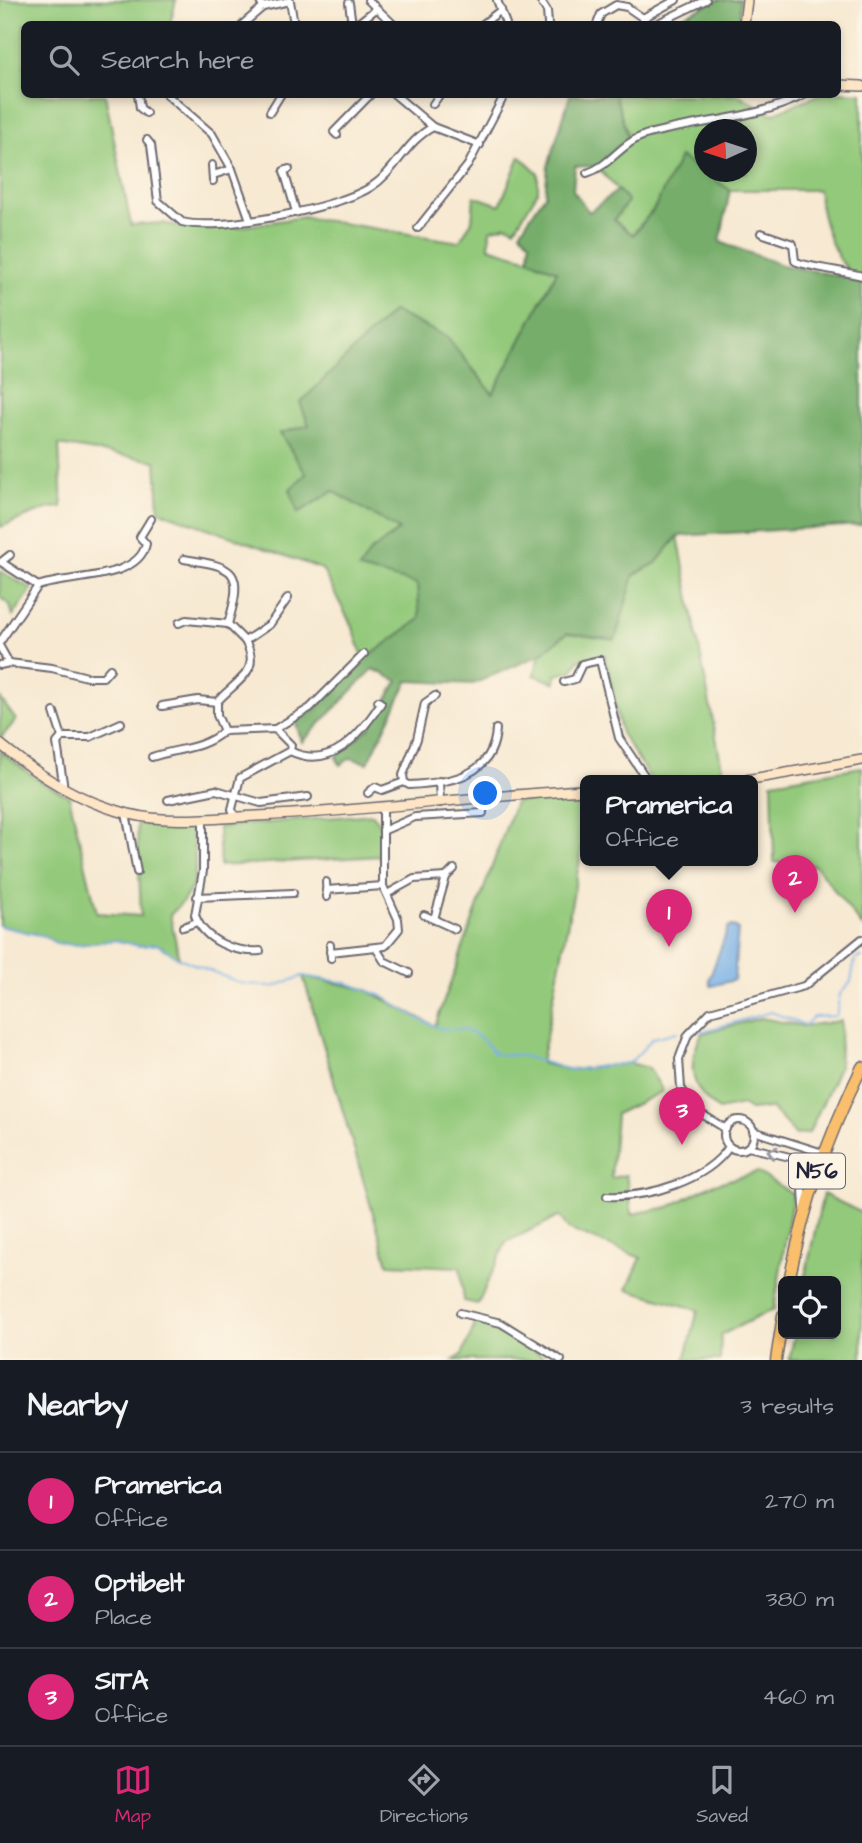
<!DOCTYPE html>
<html lang="en">
<head>
<meta charset="utf-8">
<style>
  :root { --surface:#171b24; --page:#20242c; --text:#f1f3f6; --muted:#9ea1a6; --line:#363941; --accent:#db2777 }
  body { margin:0; font-family:"Architects Daughter",sans-serif; background:var(--page); color:var(--text) }
  .controls { position:absolute; right:21px; bottom:21px; display:grid; overflow:hidden; border-radius:10px; box-shadow:0 4px 10px #0003 }
  .controls button { width:63px; height:63px; display:grid; place-items:center; padding:0; border:0; border-bottom:2px solid var(--line); background:var(--surface); color:var(--text); font:35px sans-serif }
  .compass { position:absolute; left:694px; top:119px; width:63px; height:63px; border-radius:50%; background:var(--surface); box-shadow:0 4px 10px #0003; rotate:267deg }
  .you { position:absolute; left:486px; top:794px; width:24px; height:24px; margin:-18px; border:5px solid #fff; border-radius:50%; background:#1a73e8; box-shadow:0 0 0 10px #1a73e833 }
  .badge { display:grid; place-items:center; width:46px; height:46px; border-radius:50%; background:var(--accent); color:#fff; font-size:23px; font-weight:700 }
  .pin { position:absolute; translate:-50% -58px; filter:drop-shadow(0 2px 4px #0008) }
  .pin::after { content:''; position:absolute; top:37px; width:24px; height:21px; background:inherit; clip-path:polygon(0 0,100% 0,50% 100%) }
  .popup { position:absolute; left:580px; top:775px; width:178px; height:91px; box-sizing:border-box; display:grid; place-content:center; border-radius:10px; background:var(--surface); filter:drop-shadow(0 2px 5px #0005); font-size:23px; white-space:nowrap; color:var(--muted) }
  .popup b { font-size:26px; color:var(--text) }
  .popup::after { content:''; position:absolute; left:50%; top:100%; margin-left:-14px; border:14px solid transparent; border-top-color:var(--surface) }
  .list { margin:0; padding:0; list-style:none }
  h2 { display:flex; justify-content:space-between; align-items:center; height:91px; margin:0; padding:0 28px; font-size:30px }
  h2 small { font-size:23px; font-weight:400; color:var(--muted) }
  .list li { display:grid; grid-template-columns:46px 1fr auto; gap:21px; align-items:center; box-sizing:border-box; height:98px; padding:0 28px; border-top:2px solid var(--line) }
  .list b { display:block; font-size:26px; white-space:nowrap }
  .list p { margin:0; font-size:23px; white-space:nowrap; color:var(--muted) }
  .list em { font-size:23px; font-style:normal; color:var(--muted) }
  .icon { flex:none; width:38px; height:38px; fill:none; stroke:currentColor; stroke-width:2; stroke-linecap:round; stroke-linejoin:round }
  .map { position:relative; flex:none; width:862px; height:1360px; overflow:hidden }
  .search { position:absolute; background:var(--surface); box-shadow:0 4px 10px #0003; left:21px; right:21px; top:21px; height:77px; display:flex; align-items:center; gap:18px; box-sizing:border-box; padding:0 24px; border-radius:10px; color:var(--muted); font-size:26px }
  .sheet { height:385px; background:var(--surface) }
  nav { display:flex; justify-content:space-around; align-items:center; box-sizing:border-box; height:98px; border-top:2px solid var(--line); background:var(--surface); font-size:19px; color:var(--muted) }
  nav a { display:grid; justify-items:center; gap:4px }
  nav .on { color:var(--accent) }
  .map>svg:first-child { display:block }
  .green { fill:#93c97a; stroke:#5a765a; stroke-width:2; fill-rule:evenodd }
  .forest { fill:#76ad6a; stroke:#4c6852; stroke-width:2 }
  .water { fill:#78b0e7; stroke:#4d6991; stroke-width:2 }
  .lines { fill:none; stroke-linecap:round; stroke-linejoin:round }
  .stream { stroke:#78b0e7; stroke-width:2 }
  .street-casing { stroke:#6d6870; stroke-width:10 }
  .secondary-casing { stroke:#6d6870; stroke-width:12 }
  .primary-casing { stroke:#6d6870; stroke-width:13 }
  .street { stroke:#fff; stroke-width:6 }
  .secondary { stroke:#fde5c5; stroke-width:9 }
  .primary { stroke:#f9bf6d; stroke-width:10 }
  .oneway { stroke:#9c9ca7 }
  .labels { text-anchor:middle; dominant-baseline:central; stroke-width:5; stroke-linejoin:round; paint-order:stroke }
  .shield { fill:#fcf5e5; stroke:#63616e; stroke-width:2 }
  .shield-label { font-size:21px; font-weight:bold; fill:#22223b }
</style>
</head>
<body>
<div class="map">
<svg width="862" height="1360" viewBox="0 0 862 1360">
  <rect width="100%" height="100%" fill="#fcf5e5"/>
  <filter id="ink" filterUnits="userSpaceOnUse"><feTurbulence type="fractalNoise" baseFrequency=".0143" numOctaves="2"/><feDisplacementMap in="SourceGraphic" scale="14" xChannelSelector="R" yChannelSelector="G"/><feConvolveMatrix kernelMatrix="1 2 1 2 8 2 1 2 1" color-interpolation-filters="sRGB"/></filter>
  <filter id="wash" filterUnits="userSpaceOnUse"><feTurbulence type="fractalNoise" baseFrequency=".00686" numOctaves="4" result="noise"/><feDisplacementMap in="SourceGraphic" scale="28" xChannelSelector="R" yChannelSelector="G"/><feGaussianBlur stdDeviation="1.57" result="paint"/><feColorMatrix in="noise" values="0 0 0 0 0 0 0 0 0 0 0 0 0 0 0 0 0 1.4 0 .05"/><feComposite in="paint" operator="in"/></filter>
  <g filter="url(#wash)">
    <rect width="100%" height="100%" fill="#f7e9d2"/>
    <g class="green">
      <path d="M0,0H176L170,24H24V94L105,95L131,225L163,223L177,226L240,227L303,217L459,242L472,221L474,196L500,205L520,156L538,173V191L515,229L507,225L490,230L489,247L529,259L557,271L493,394L447,337L310,425L306,474L298,513L333,491L399,530L370,552L417,583L420,619L364,660L353,628L322,569L159,511L156,461L59,445L62,507L49,508L0,527Z"/>
      <path d="M838,92L862,93V280C834,268 821,218 818,190H730L680,158L654,209L632,235L613,220L628,201L597,167L628,137L615,95H739L772,114L818,95ZM704,130H746V172H704Z"/>
      <path d="M678,536L724,779L652,781L621,733L605,655L579,660L572,671L556,675L555,683L534,675L540,655L567,633L615,640L634,575L656,563Z"/>
      <path d="M0,571L32,589L13,616L10,605L0,597Z"/>
      <path d="M0,698L16,720L0,739Z"/>
      <path d="M0,751L41,782L69,796L97,913L141,916L137,824L191,828C196,869 203,884 170,915L179,958L157,944L140,946L115,940L77,945L56,943L44,936L0,926Z"/>
      <path d="M862,767V926L816,866L774,862L772,782Z"/>
      <path d="M585,795V833L541,1063L571,1070L630,1063L649,1068L663,1091L616,1114L611,1178L626,1175L632,1214L669,1207L711,1185L757,1172L793,1194L774,1309L721,1335L720,1360H685L698,1310L627,1289L641,1258L568,1229L560,1216L506,1242L478,1304L464,1301L460,1267L388,1264L303,976L365,989L435,1026L515,802Z"/>
      <path d="M373,814L381,828L380,856L220,866L218,827Z"/>
      <path d="M761,1018L803,1026L841,1021L839,1067L809,1133L796,1135L771,1108L750,1110L742,1105L719,1110C690,1090 686,1065 702,1033Z"/>
      <path d="M823,1194L862,1213V1360H789L795,1334H836V1281H804Z"/>
      <path d="M477,1320L499,1328L549,1360H454L462,1355Z"/>
    </g>
    <g class="forest">
      <path d="M717,0H740V24H688L683,16Z"/>
      <path d="M570,95H615L628,137L597,167L575,166L573,190L589,212L618,190L628,201L614,220L633,235L654,209L680,157L730,190L720,242L782,265L862,280V525L678,536L656,563L634,575L615,640L567,633L540,655L473,684L408,681L368,763L350,758L340,765L336,757L370,727L398,681L373,669L302,742L295,721L314,710L364,660L420,619L417,584L359,569L370,552L399,530L333,491L298,513L290,489L306,474L280,433L309,425L300,403L393,311L447,337L493,394L557,271L529,259L530,242L520,232L545,195L548,166Z"/>
    </g>
    <path class="water" d="M732,926L738,929L734,980L711,986L709,980L728,928Z"/>
    <g class="lines">
      <g class="stream">
        <path d="M0,926L44,936L56,943L77,945L115,940L140,946L157,944L179,958L240,983L273,987L303,976L347,983L383,996L417,1018L442,1029H463L480,1037L495,1054L519,1055L571,1070L630,1063L653,1038L677,1032"/>
        <path d="M700,1032L771,1012L805,1025L813,1017L836,1016L840,994L851,982L855,959L862,957"/>
      </g>
    </g>
  </g>
  <g filter="url(#ink)">
    <g class="lines">
      <g class="street-casing">
        <g id="street">
          <path d="M368,0L393,24"/>
          <path d="M497,0L506,24"/>
          <path d="M540,0L547,11L548,24"/>
          <path d="M349,3L352,24"/>
          <path d="M263,7L290,1L294,24"/>
          <path d="M243,24L263,7L259,0"/>
          <path d="M357,24L376,9"/>
          <path d="M483,24L501,10"/>
          <path d="M597,24L601,14L616,5L627,7L643,18L676,0"/>
          <path d="M656,24L706,0"/>
          <path d="M138,94L140,108L146,113"/>
          <path d="M166,94L212,134L232,169"/>
          <path d="M433,104L440,94"/>
          <path d="M270,112L281,94"/>
          <path d="M433,127L480,145"/>
          <path d="M337,135L334,132L371,94"/>
          <path d="M147,140L151,145L158,201L182,222C221,232 338,208 371,187C396,171 406,141 433,127L394,94"/>
          <path d="M212,165L213,181"/>
          <path d="M289,169L284,171L296,212"/>
          <path d="M587,173C610,166 621,143 645,135C698,120 756,120 806,94"/>
          <path d="M213,175L232,169L250,220"/>
          <path d="M418,228L468,165L505,94"/>
          <path d="M761,233L793,244L795,261C801,266 849,272 862,276"/>
          <path d="M10,555L1,562L38,586"/>
          <path d="M179,623L186,620L228,624C244,570 236,567 184,559"/>
          <path d="M228,624L245,641L270,624L288,598"/>
          <path d="M0,642L38,586C67,575 138,581 146,544L140,537L151,519"/>
          <path d="M0,647L9,663L0,665"/>
          <path d="M9,663L52,668L87,677H103L110,669"/>
          <path d="M564,682L575,679L582,664L600,660L619,738L648,781"/>
          <path d="M435,696L425,703L417,739L403,775L404,782L409,785C448,783 494,777 496,729"/>
          <path d="M162,706L198,700L217,702C236,680 263,672 245,641"/>
          <path d="M54,712L62,737"/>
          <path d="M275,729L310,708L364,654"/>
          <path d="M224,731L275,729L291,745L290,751L240,778L232,809L235,817"/>
          <path d="M290,751C331,771 360,735 381,703L378,701"/>
          <path d="M152,757C178,748 202,750 224,731L217,715V702"/>
          <path d="M439,781L440,803"/>
          <path d="M64,789L57,743L62,737H90L121,723"/>
          <path d="M368,793L375,787L382,790L404,782"/>
          <path d="M168,800L216,790L261,803L308,797"/>
          <path d="M126,813L137,872"/>
          <path d="M203,819V871L195,915C204,941 235,953 260,951"/>
          <path d="M385,830L415,817L483,813V807"/>
          <path d="M326,882L327,897"/>
          <path d="M326,890L383,886"/>
          <path d="M387,894L414,879L446,877"/>
          <path d="M197,897L293,893"/>
          <path d="M424,915L455,929"/>
          <path d="M434,919L446,877L454,869"/>
          <path d="M183,927L197,922"/>
          <path d="M330,945L331,958"/>
          <path d="M376,948L384,961L409,973"/>
          <path d="M330,952L385,946L399,929L398,919L383,886V808"/>
          <circle cx="739" cy="1135" r="15"/>
          <path d="M726,1129L695,1110L681,1088L679,1059L688,1035L710,1012L804,986L862,939"/>
          <path d="M753,1131L823,1153"/>
          <path d="M748,1147L819,1164"/>
          <path d="M796,1159L802,1171L804,1207"/>
          <path d="M607,1196C647,1198 706,1181 729,1147"/>
          <path d="M460,1313L501,1323L561,1360"/>
        </g>
      </g>
      <g class="secondary-casing">
        <g id="secondary">
          <path d="M744,24L747,0"/>
          <path d="M838,85L862,86"/>
          <path d="M0,744C39,776 80,802 129,814C171,824 214,818 257,816C366,811 475,796 585,790"/>
          <path d="M740,781L862,760"/>
        </g>
      </g>
      <g class="primary-casing">
        <g id="primary">
          <path d="M789,1281C805,1202 826,1140 862,1067"/>
          <path d="M776,1360L783,1315"/>
        </g>
      </g>
      <use href="#street" class="street"/>
      <use href="#secondary" class="secondary"/>
      <use href="#primary" class="primary"/>
    </g>
    <defs><path id="oneway-chevron" d="M-2-3.5L2.5 0L-2 3.5" fill="none" stroke-width="1.6" stroke-linecap="round" stroke-linejoin="round" transform="scale(1.75)"/></defs>
    <use class="oneway" href="#oneway-chevron" transform="translate(772 1152) rotate(-163)"/>
  </g>
  <g class="labels">
    <rect class="shield" x="789" y="1153.5" width="56" height="35" rx="5"/>
    <g class="shield-label">
      <text x="817" y="1171">N56</text>
    </g>
  </g>
</svg>
<div class="controls">
<button><svg class="icon" aria-label="locate" viewBox="0 0 24 24"><circle cx="12" cy="12" r="6"/><path d="M12 2v4M12 18v4M2 12h4M18 12h4"/></svg></button>
</div>
<svg class="compass" viewBox="-18 -18 36 36"><path d="M0-13l5 13h-10z" fill="#e53935"/><path d="M0 13l5-13h-10z" fill="#9ea1a6"/></svg>
<div class="you"></div>
<div class="pin badge" style="left:669px;top:947px">1</div>
<div class="popup"><b>Pramerica</b>Office</div>
<div class="pin badge" style="left:795px;top:913px">2</div>
<div class="pin badge" style="left:682px;top:1145px">3</div>
<div class="search"><svg class="icon" aria-label="search" viewBox="0 0 24 24"><circle cx="10" cy="10" r="6"/><path d="M15 15l6 6"/></svg>Search here</div>
</div>
<section class="sheet">
<h2>Nearby<small>3 results</small></h2>
<ul class="list">
<li><span class="badge">1</span><div><b>Pramerica</b><p>Office</p></div><em>270 m</em></li>
<li><span class="badge">2</span><div><b>Optibelt</b><p>Place</p></div><em>380 m</em></li>
<li><span class="badge">3</span><div><b>SITA</b><p>Office</p></div><em>460 m</em></li>
</ul>
</section>
<nav>
<a class="on"><svg class="icon" aria-label="map" viewBox="0 0 24 24"><path d="M3 6l6-2 6 2 6-2v14l-6 2-6-2-6 2zM9 4v14M15 6v14"/></svg>Map</a>
<a><svg class="icon" aria-label="directions" viewBox="0 0 24 24"><path d="M12 3l9 9-9 9-9-9zM9 14v-3h6M13 9l2 2-2 2"/></svg>Directions</a>
<a><svg class="icon" aria-label="saved" viewBox="0 0 24 24"><path d="M7 4h10v16l-5-4-5 4z"/></svg>Saved</a>
</nav>
</body>
</html>
